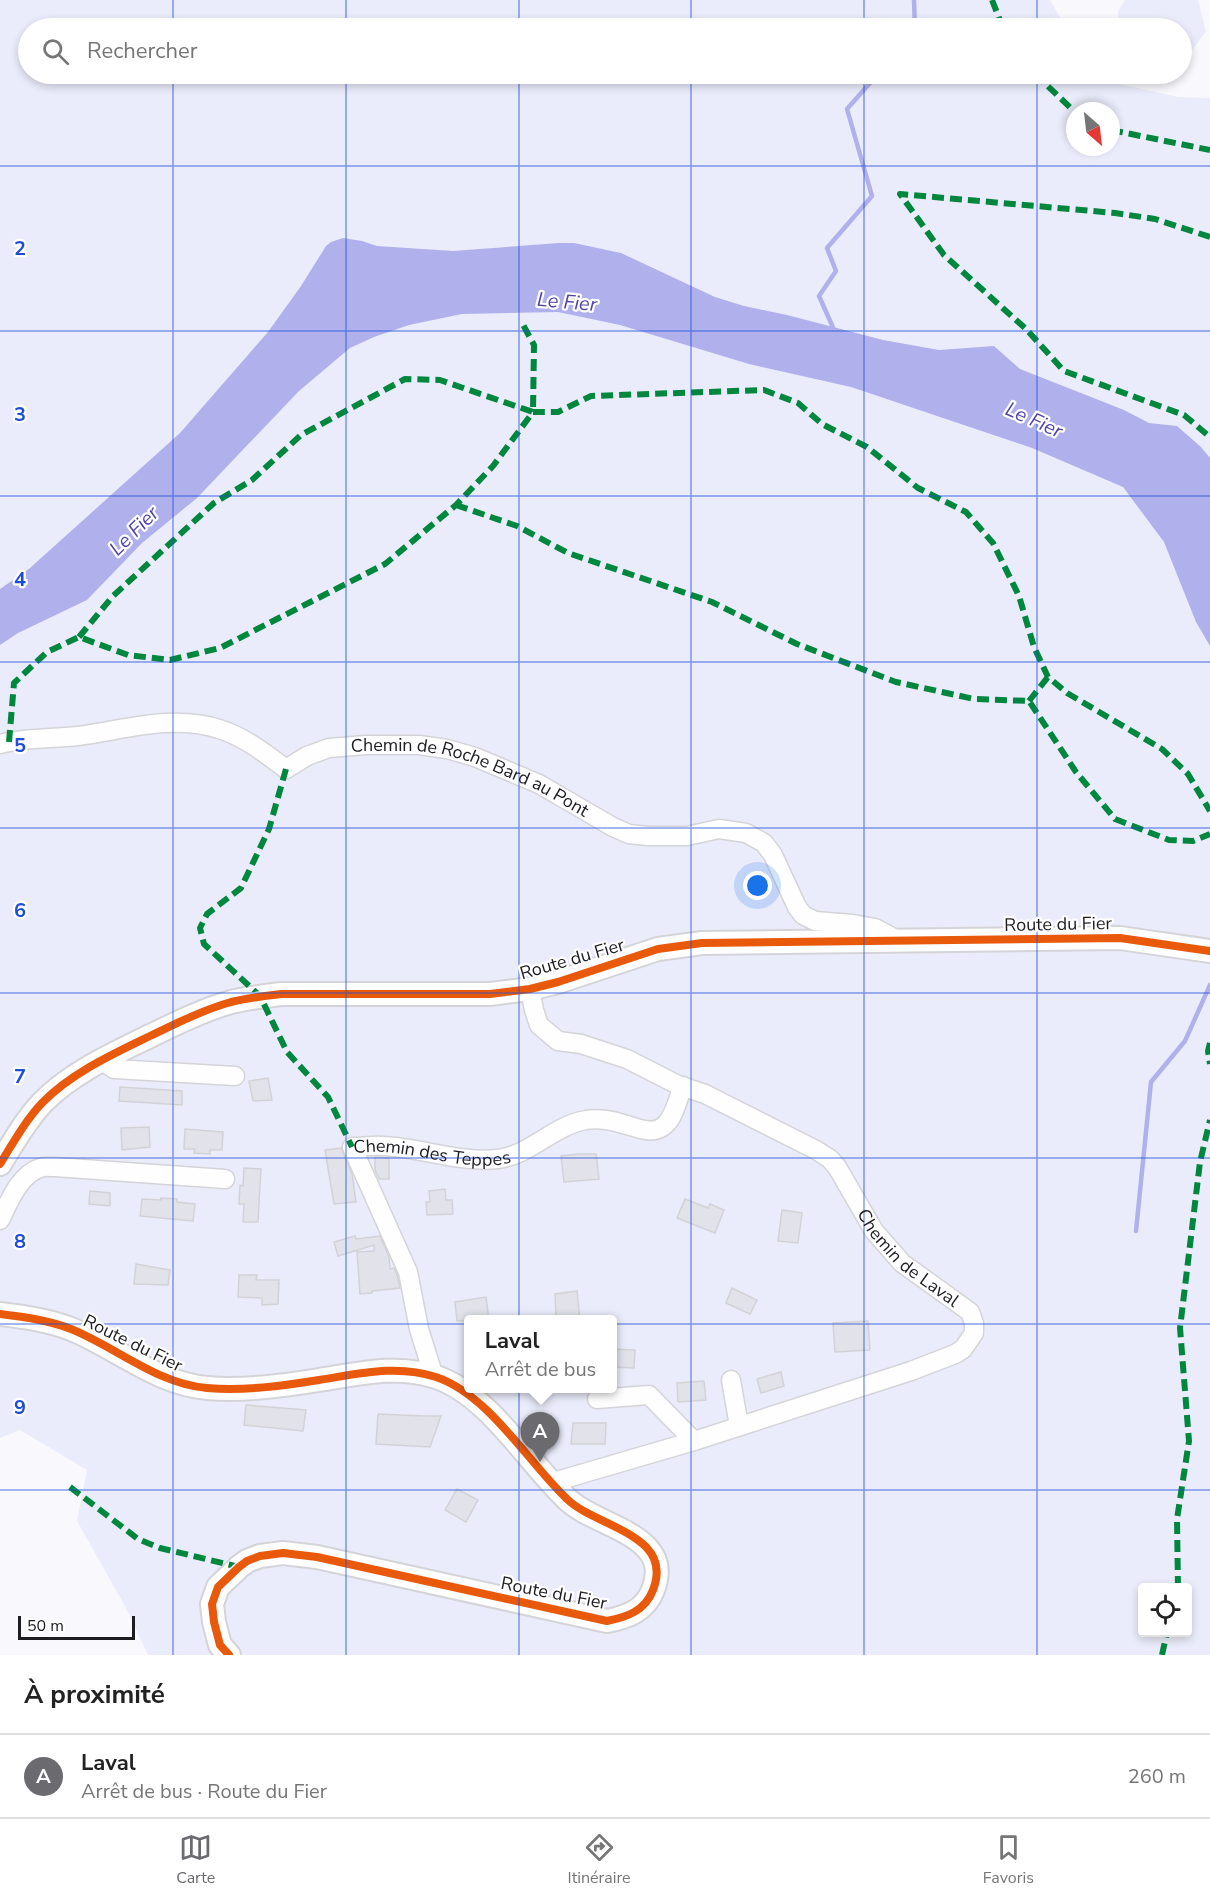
<!DOCTYPE html>
<html lang="fr">
<head>
<meta charset="utf-8">
<style>
  :root { --surface:#fff; --page:#f6f6f6; --text:#222; --muted:#767676; --line:#e0e0e0; --accent:#6a6a6f }
  body { margin:0; font-family:"Nunito Sans",sans-serif; background:var(--page); color:var(--text) }
  .controls { position:absolute; right:18px; bottom:18px; display:grid; overflow:hidden; border-radius:6px; box-shadow:0 3px 9px #0003 }
  .controls button { width:54px; height:54px; display:grid; place-items:center; padding:0; border:0; border-bottom:2px solid var(--line); background:var(--surface); color:var(--text); font:30px sans-serif }
  .compass { position:absolute; left:1066px; top:102px; width:54px; height:54px; border-radius:50%; background:var(--surface); box-shadow:0 3px 9px #0003; rotate:152deg }
  .scale { position:absolute; left:18px; bottom:15px; width:117px; box-sizing:border-box; padding-left:6px; border:3px solid #1d1d22; border-top:0; font-size:16px; line-height:21px; white-space:nowrap; color:#1d1d22; -webkit-text-stroke:4px #fff; paint-order:stroke }
  .you { position:absolute; left:758px; top:886px; width:21px; height:21px; margin:-15px; border:4px solid #fff; border-radius:50%; background:#1a73e8; box-shadow:0 0 0 9px #1a73e833 }
  .badge { display:grid; place-items:center; width:39px; height:39px; border-radius:50%; background:var(--accent); color:#fff; font-size:20px; font-weight:700 }
  .pin { position:absolute; translate:-50% -50px; filter:drop-shadow(0 2px 3px #0008) }
  .pin::after { content:''; position:absolute; top:32px; width:21px; height:18px; background:inherit; clip-path:polygon(0 0,100% 0,50% 100%) }
  .popup { position:absolute; left:464px; top:1315px; width:153px; height:78px; box-sizing:border-box; display:grid; place-content:center; border-radius:6px; background:var(--surface); filter:drop-shadow(0 2px 4px #0005); font-size:20px; white-space:nowrap; color:var(--muted) }
  .popup b { font-size:22px; color:var(--text) }
  .popup::after { content:''; position:absolute; left:50%; top:100%; margin-left:-12px; border:12px solid transparent; border-top-color:var(--surface) }
  .list { margin:0; padding:0; list-style:none }
  h2 { display:flex; justify-content:space-between; align-items:center; height:78px; margin:0; padding:0 24px; font-size:26px }
  h2 small { font-size:20px; font-weight:400; color:var(--muted) }
  .list li { display:grid; grid-template-columns:39px 1fr auto; gap:18px; align-items:center; box-sizing:border-box; height:84px; padding:0 24px; border-top:2px solid var(--line) }
  .list b { display:block; font-size:22px; white-space:nowrap }
  .list p { margin:0; font-size:20px; white-space:nowrap; color:var(--muted) }
  .list em { font-size:20px; font-style:normal; color:var(--muted) }
  .icon { flex:none; width:33px; height:33px; fill:none; stroke:currentColor; stroke-width:2; stroke-linecap:round; stroke-linejoin:round }
  .map { position:relative; flex:none; width:1210px; height:1655px; overflow:hidden }
  .search { position:absolute; background:var(--surface); box-shadow:0 3px 9px #0003; left:18px; right:18px; top:18px; height:66px; display:flex; align-items:center; gap:15px; box-sizing:border-box; padding:0 21px; border-radius:33px; color:var(--muted); font-size:22px }
  .sheet { height:162px; background:var(--surface) }
  nav { display:flex; justify-content:space-around; align-items:center; box-sizing:border-box; height:84px; border-top:2px solid var(--line); background:var(--surface); font-size:16px; color:var(--muted) }
  nav a { display:grid; justify-items:center; gap:3px }
  nav .on { color:var(--accent) }
  .map>svg:first-child { display:block }
  .green { fill:#ebecfb; fill-rule:evenodd }
  .water { fill:#b0b0ec }
  .lines { fill:none; stroke-linecap:round; stroke-linejoin:round }
  .stream { stroke:#b0b0ec; stroke-width:4.5 }
  .building { fill:#e2e2eb; stroke:#d2d2d6; stroke-width:1.5 }
  .minor-casing { stroke:#d4d4d8; stroke-width:21 }
  .major-casing { stroke:#d4d4d8; stroke-width:26 }
  .minor { stroke:#fefeff; stroke-width:18 }
  .major { stroke:#fefeff; stroke-width:22 }
  .quiet { stroke:#00873e; stroke-width:6; stroke-dasharray:12 6; stroke-linecap:butt }
  .cycleway-casing { stroke:#fff; stroke-width:11 }
  .cycleway { stroke:#e8590c; stroke-width:8 }
  .grid { fill:none; stroke:#1d4ed8; stroke-width:1.5; stroke-opacity:0.55 }
  .labels { text-anchor:middle; dominant-baseline:central; stroke-width:4.5; stroke-linejoin:round; paint-order:stroke }
  .street-label { font-size:18px; fill:#1d1d22; stroke:#fff }
  .water-label { font-size:20px; font-style:italic; fill:#4e45a7; stroke:#fff }
  .grid-label { font-size:20px; text-anchor:middle; font-weight:bold; fill:#1d4ed8; stroke:#fff; stroke-width:4.5; stroke-linejoin:round; paint-order:stroke }
</style>
</head>
<body>
<div class="map">
<svg width="1210" height="1655" viewBox="0 0 1210 1655">
  <rect width="100%" height="100%" fill="#f9f9fd"/>
  <g class="green">
    <path d="M0,0H1050L1066,28H28V74H1077L1178,97L1210,98V1655H148L126,1608L77,1521L87,1470L20,1430L0,1438ZM1075,111H1111V147H1075ZM468,1320H612V1388H468ZM1142,1588H1188V1632H1142Z"/>
    <path d="M1125,0H1198L1206,32L1182,63V28H1119L1118,11Z"/>
  </g>
  <path class="water" d="M343,238L362,241L377,246L453,251L559,243H574L621,253L715,297L744,306L787,315L883,340L939,350L994,346L1020,369L1124,410L1149,423L1177,426L1201,447L1210,458V646L1196,622L1164,542L1123,487L1032,448L851,387L749,364L620,325L558,312L462,314L409,325L374,337L350,348L299,391L197,498L142,543L87,600L18,633L0,645V589L30,568L180,433L268,332L301,286L326,246L331,242Z"/>
  <g class="lines">
    <g class="stream">
      <path d="M914,0L915,28"/>
      <path d="M835,332L819,296L836,271L827,248L872,196L847,109L878,74"/>
      <path d="M1136,1231L1151,1082L1185,1041L1210,985"/>
    </g>
  </g>
  <g class="building">
    <path d="M268,1078L272,1100L253,1101L249,1081Z"/>
    <path d="M120,1087L182,1091V1105L119,1101Z"/>
    <path d="M149,1127L150,1147L122,1150L121,1128Z"/>
    <path d="M185,1129L223,1132L222,1150H210V1154L194,1153L195,1149H184Z"/>
    <path d="M341,1148L352,1174L356,1202L334,1204L325,1150Z"/>
    <path d="M578,1154H596L599,1179L564,1182L561,1156Z"/>
    <path d="M375,1157L389,1158V1179H379L375,1170Z"/>
    <path d="M244,1168L261,1169L258,1222H243L244,1204H239L240,1185L243,1186Z"/>
    <path d="M445,1189L446,1200H452L453,1214L427,1215L426,1202H430L429,1191Z"/>
    <path d="M90,1191L110,1193V1206L89,1204Z"/>
    <path d="M161,1198L177,1199V1202L195,1204L193,1221L140,1216L142,1199L161,1200Z"/>
    <path d="M685,1199L708,1208L710,1204L724,1210L715,1233L677,1218Z"/>
    <path d="M782,1210L802,1213L798,1243L778,1241Z"/>
    <path d="M355,1236L356,1239L380,1236L389,1257L390,1269L394,1268L397,1275L400,1288L372,1291V1293L360,1294L357,1252L374,1251V1245L338,1256L334,1242Z"/>
    <path d="M136,1264L170,1270L168,1285L134,1284Z"/>
    <path d="M239,1275H257L256,1280H279L278,1304L262,1305V1298L238,1297Z"/>
    <path d="M732,1288L757,1300L750,1314L726,1303Z"/>
    <path d="M577,1291L580,1320H566V1317L556,1318L555,1294Z"/>
    <path d="M486,1297L489,1320L457,1321L455,1302Z"/>
    <path d="M868,1321L870,1350L835,1352L833,1323Z"/>
    <path d="M612,1349L635,1350L634,1368L612,1367Z"/>
    <path d="M781,1372L784,1386L761,1393L757,1379Z"/>
    <path d="M704,1381L706,1400L678,1402L677,1383Z"/>
    <path d="M246,1405L306,1410L303,1431L244,1425Z"/>
    <path d="M378,1414L425,1416H441L430,1447L376,1444Z"/>
    <path d="M573,1423H606L605,1444H571Z"/>
    <path d="M457,1489L478,1500L466,1522L445,1510Z"/>
  </g>
  <g class="lines">
    <g class="minor-casing">
      <g id="minor">
        <path id="s1" d="M0,744C25,737 52,739 78,736C124,730 173,714 219,729C243,736 266,754 286,769L307,756L329,748L366,745H419L447,749L475,757L539,784L613,827L629,834L648,836H687L719,829L746,833L764,843L773,855L797,907L803,915L815,921L853,924L875,928L899,941"/>
        <path id="s2" d="M530,989L534,1010L539,1025L558,1041L581,1044L627,1059L678,1085L705,1094L816,1150L830,1159L837,1167L874,1231L902,1263L970,1312L974,1323V1333L963,1349L955,1354L911,1371L694,1441L550,1483"/>
        <path d="M102,1061L114,1069L235,1076"/>
        <path d="M0,1220C9,1202 19,1175 40,1168C44,1166 51,1167 55,1167L225,1179"/>
        <path id="s3" d="M434,1377L419,1329L408,1272L352,1147C362,1147 373,1145 384,1146C422,1148 460,1163 498,1159C531,1155 554,1125 586,1120C597,1118 612,1120 623,1124C637,1127 653,1137 666,1124C675,1115 678,1098 683,1086"/>
        <path d="M731,1380L739,1426"/>
        <path d="M597,1399L649,1395L694,1441"/>
      </g>
    </g>
    <g class="major-casing">
      <g id="major">
        <path d="M0,1164C13,1143 25,1121 42,1103C71,1073 113,1054 150,1036C177,1023 203,1010 231,1002C247,998 264,996 281,994H490L530,989L558,982L658,949L702,943L1120,938L1210,951"/>
        <path d="M0,1314C24,1317 48,1320 71,1329C116,1347 157,1384 207,1388C244,1391 282,1386 319,1380C358,1374 397,1364 436,1377C489,1395 527,1461 567,1499C595,1527 675,1534 653,1590C645,1611 627,1617 607,1621L317,1557L283,1553L260,1556L247,1561L239,1567L218,1587L212,1604L214,1622L220,1645L229,1655"/>
      </g>
    </g>
    <use href="#minor" class="minor"/>
    <use href="#major" class="major"/>
    <g class="quiet">
      <path d="M992,0L1003,28"/>
      <path d="M1035,74L1075,112"/>
      <path d="M1111,130L1210,150"/>
      <path d="M1210,237L1155,219L1115,213L900,194L944,255L1026,329L1064,371L1184,415L1210,437"/>
      <path d="M456,505L517,526L568,553L712,602L797,644L896,682L974,699L1029,701L1076,772L1115,819L1169,840L1193,841L1210,834"/>
      <path d="M79,637L113,596L214,503L252,480L301,435L405,379L440,380L533,412L534,345L521,321"/>
      <path d="M1029,701L1048,677"/>
      <path d="M9,742L14,683L47,652L79,637L128,655L170,660L220,648L385,564L456,505L493,466L533,412H558L591,396L764,390L798,403L822,424L867,447L918,488L966,512L993,543L1019,596L1034,647L1048,677L1067,693L1162,749L1188,774L1210,811"/>
      <path d="M286,769L269,829L241,888L207,914L200,928L204,944L260,996L287,1052L328,1097L352,1147"/>
      <path d="M1210,1043L1208,1051L1210,1064"/>
      <path d="M70,1487L138,1539L160,1548L239,1567"/>
      <path d="M1178,1588L1177,1519L1189,1441L1180,1328L1200,1162L1210,1120"/>
      <path d="M1162,1655L1167,1632"/>
    </g>
    <g class="cycleway-casing">
      <g id="cycleway">
        <path d="M0,1164C13,1143 25,1121 42,1103C71,1073 113,1054 150,1036C177,1023 203,1010 231,1002C247,998 264,996 281,994H490L530,989L558,982L658,949L702,943L1120,938L1210,951"/>
        <path d="M0,1314C24,1317 48,1320 71,1329C116,1347 157,1384 207,1388C244,1391 282,1386 319,1380C358,1374 397,1364 436,1377C489,1395 527,1461 567,1499C595,1527 675,1534 653,1590C645,1611 627,1617 607,1621L317,1557L283,1553L260,1556L247,1561L239,1567L218,1587L212,1604L214,1622L220,1645L229,1655"/>
      </g>
    </g>
    <use href="#cycleway" class="cycleway"/>
  </g>
  <path class="grid" d="M173,0V28M346,0V28M519,0V28M691,0V28M864,0V28M1037,0V28M173,74V1655M346,74V1655M519,74V1655M691,74V1655M864,74V1655M1037,74V1655M0,166H1210M0,331H1210M0,496H1210M0,662H1210M0,828H1210M0,993H1210M0,1158H1210M0,1324H1210M0,1490H1210"/>
  <g class="labels">
    <g class="street-label">
      <text stroke="none"><textPath href="#s1" startOffset="495">Chemin de Roche Bard au Pont</textPath></text>
      <text transform="translate(1058 924) rotate(-1)">Route du Fier</text>
      <text transform="translate(572 959) rotate(-16)">Route du Fier</text>
      <text stroke="none"><textPath href="#s3" startOffset="326">Chemin des Teppes</textPath></text>
      <text stroke="none"><textPath href="#s2" startOffset="488">Chemin de Laval</textPath></text>
      <text transform="translate(133 1343) rotate(26)">Route du Fier</text>
      <text transform="translate(554 1593) rotate(11)">Route du Fier</text>
    </g>
    <g class="water-label">
      <text transform="translate(567 302) rotate(5)">Le Fier</text>
      <text transform="translate(1034 420) rotate(24)">Le Fier</text>
      <text transform="translate(134 531) rotate(-45)">Le Fier</text>
    </g>
  </g>
  <g class="grid-label">
    <text x="20" y="255">2</text>
    <text x="20" y="421">3</text>
    <text x="20" y="586">4</text>
    <text x="20" y="752">5</text>
    <text x="20" y="917">6</text>
    <text x="20" y="1083">7</text>
    <text x="20" y="1248">8</text>
    <text x="20" y="1414">9</text>
  </g>
</svg>
<div class="controls">
<button><svg class="icon" aria-label="locate" viewBox="0 0 24 24"><circle cx="12" cy="12" r="6"/><path d="M12 2v4M12 18v4M2 12h4M18 12h4"/></svg></button>
</div>
<svg class="compass" viewBox="-18 -18 36 36"><path d="M0-13l5 13h-10z" fill="#e53935"/><path d="M0 13l5-13h-10z" fill="#767676"/></svg>
<div class="scale">50 m</div>
<div class="you"></div>
<div class="pin badge" style="left:540px;top:1462px">A</div>
<div class="popup"><b>Laval</b>Arrêt de bus</div>
<div class="search"><svg class="icon" aria-label="search" viewBox="0 0 24 24"><circle cx="10" cy="10" r="6"/><path d="M15 15l6 6"/></svg>Rechercher</div>
</div>
<section class="sheet">
<h2>À proximité<small></small></h2>
<ul class="list">
<li><span class="badge">A</span><div><b>Laval</b><p>Arrêt de bus · Route du Fier</p></div><em>260 m</em></li>
</ul>
</section>
<nav>
<a class="on"><svg class="icon" aria-label="map" viewBox="0 0 24 24"><path d="M3 6l6-2 6 2 6-2v14l-6 2-6-2-6 2zM9 4v14M15 6v14"/></svg>Carte</a>
<a><svg class="icon" aria-label="directions" viewBox="0 0 24 24"><path d="M12 3l9 9-9 9-9-9zM9 14v-3h6M13 9l2 2-2 2"/></svg>Itinéraire</a>
<a><svg class="icon" aria-label="saved" viewBox="0 0 24 24"><path d="M7 4h10v16l-5-4-5 4z"/></svg>Favoris</a>
</nav>
</body>
</html>
